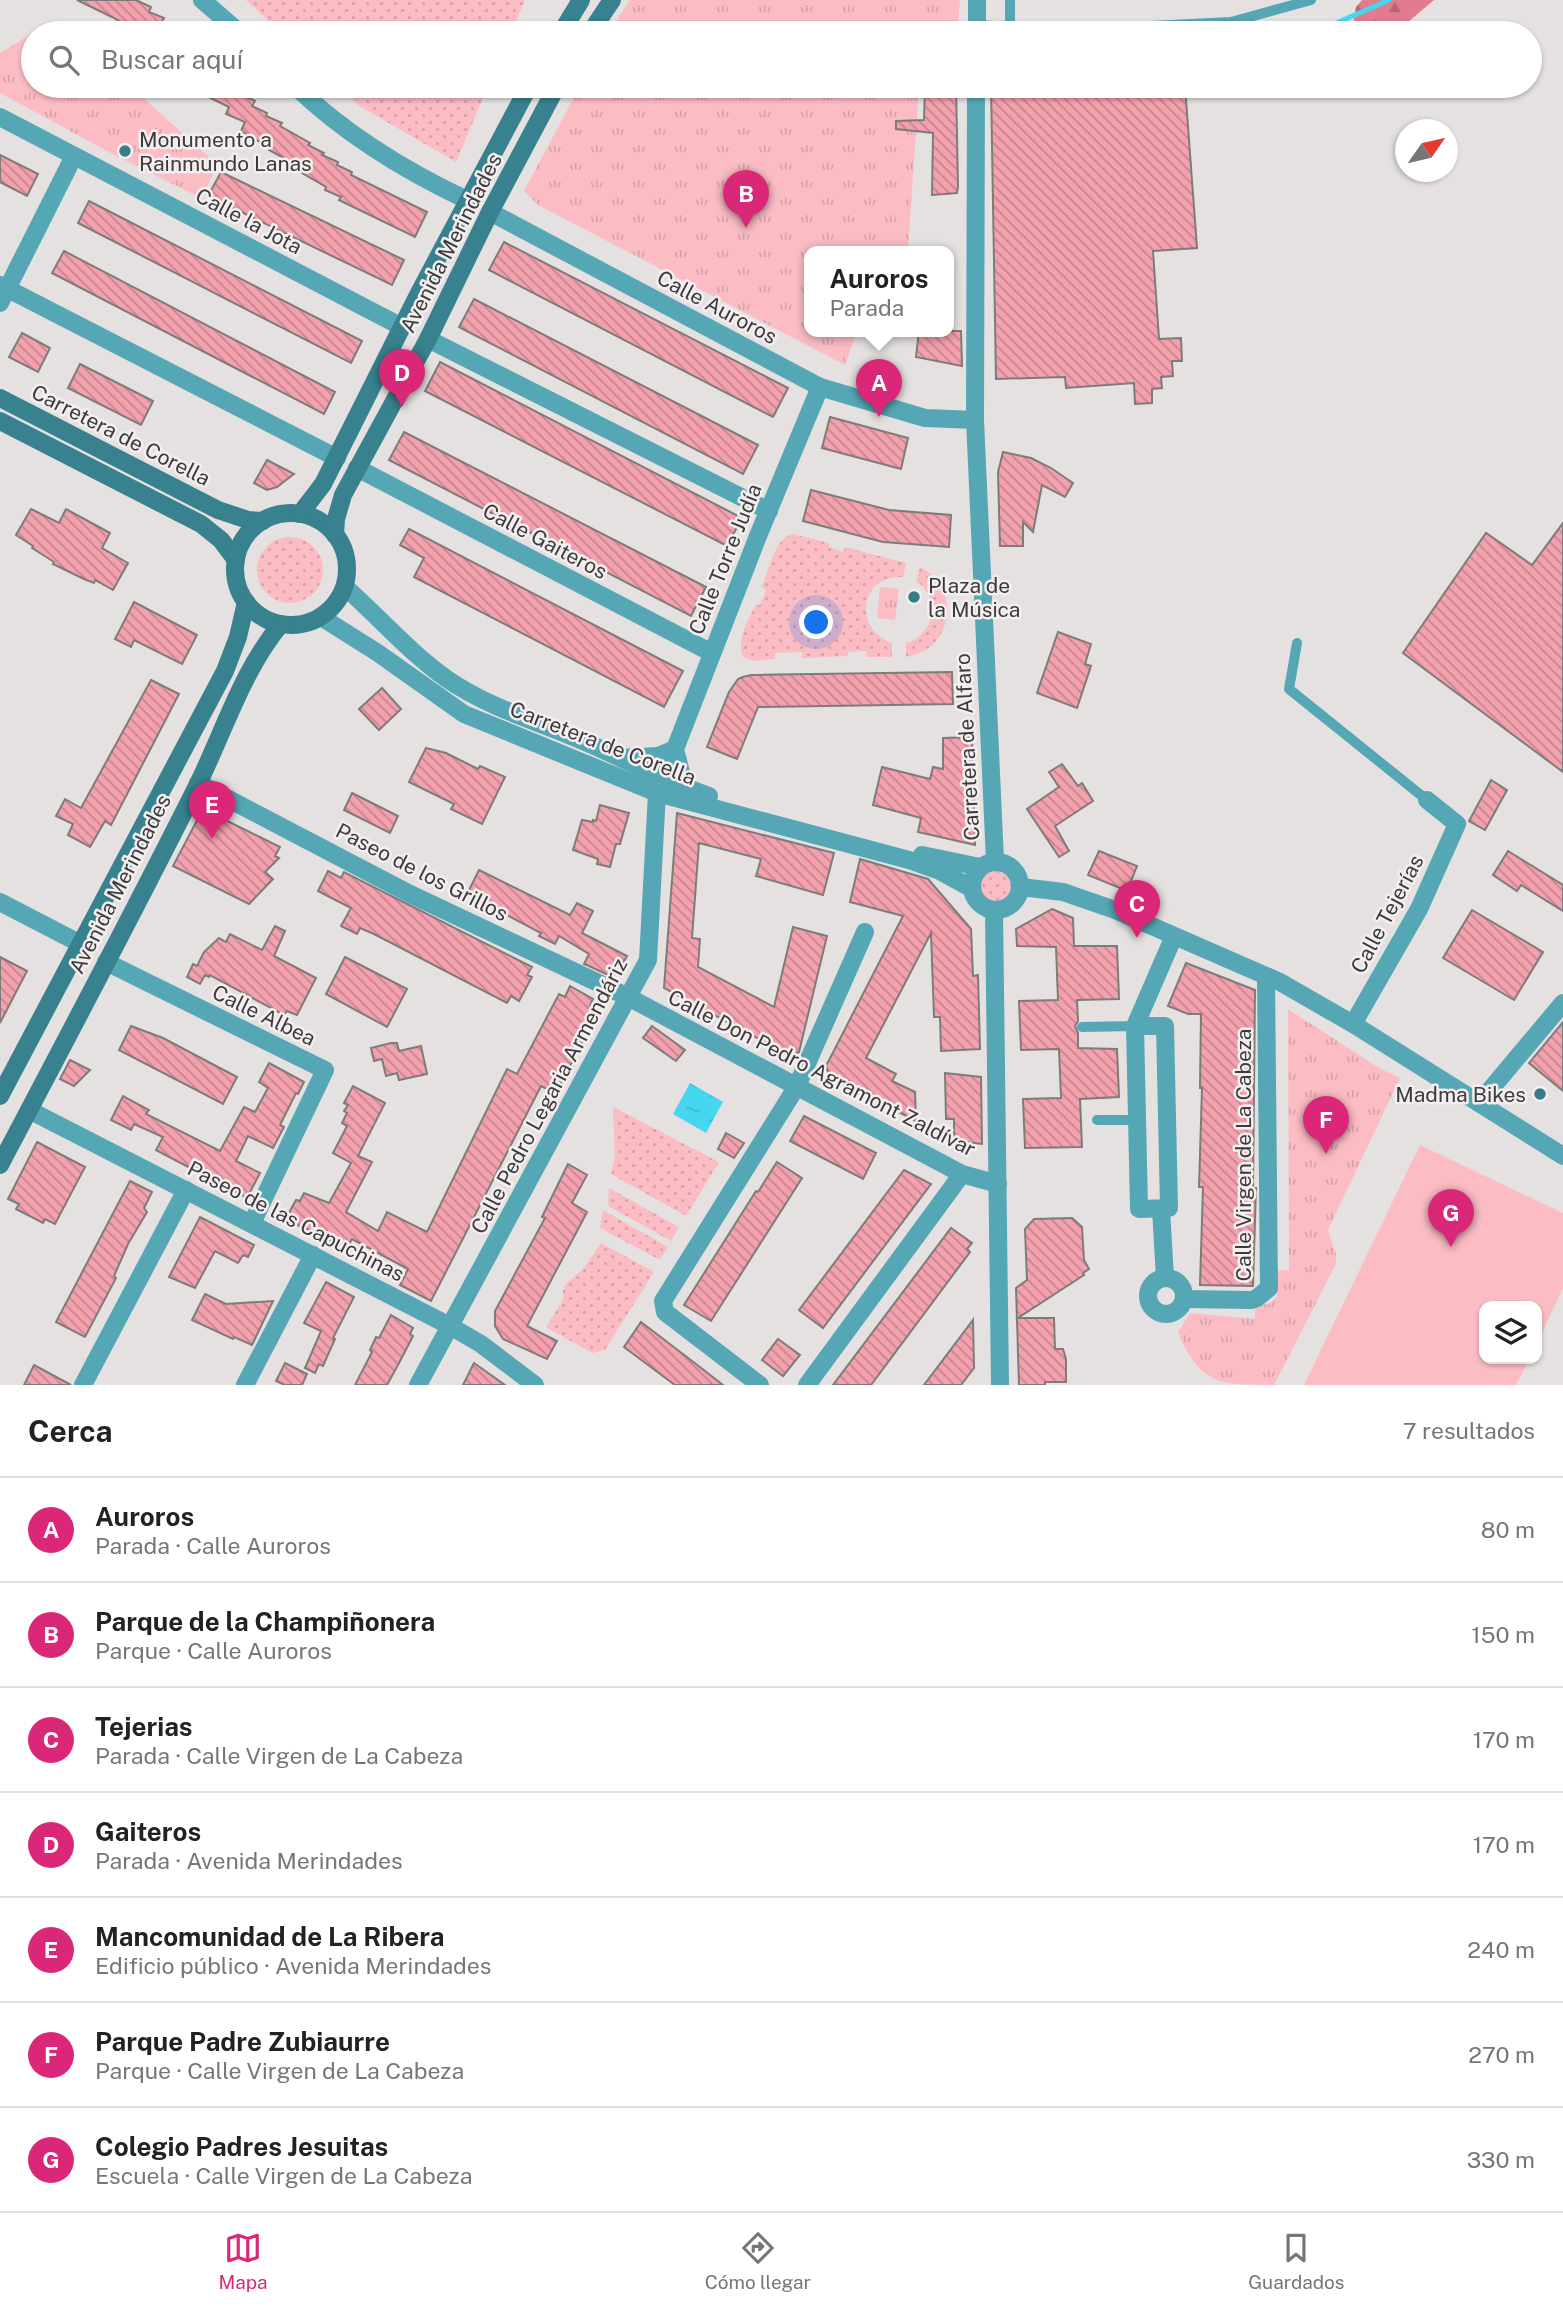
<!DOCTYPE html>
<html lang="es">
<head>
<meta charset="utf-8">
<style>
  :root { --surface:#fff; --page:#f2f2f2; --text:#222; --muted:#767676; --line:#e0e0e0; --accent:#db2777 }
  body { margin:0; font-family:"Public Sans",sans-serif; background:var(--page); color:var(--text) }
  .controls { position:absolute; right:21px; bottom:21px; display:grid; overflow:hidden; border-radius:14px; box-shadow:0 2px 5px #0004 }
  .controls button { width:63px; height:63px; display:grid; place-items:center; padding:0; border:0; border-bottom:2px solid var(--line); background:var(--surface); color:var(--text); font:35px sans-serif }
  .compass { position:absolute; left:1395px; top:119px; width:63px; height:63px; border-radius:50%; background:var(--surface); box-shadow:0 2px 5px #0004; rotate:56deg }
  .you { position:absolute; left:817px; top:623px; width:24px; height:24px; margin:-18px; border:5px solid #fff; border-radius:50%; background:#1a73e8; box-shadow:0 0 0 10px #1a73e833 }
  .badge { display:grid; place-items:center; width:46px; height:46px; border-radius:50%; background:var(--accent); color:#fff; font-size:23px; font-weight:700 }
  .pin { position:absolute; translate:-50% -58px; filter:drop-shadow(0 2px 4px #0008) }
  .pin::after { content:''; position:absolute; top:37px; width:24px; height:21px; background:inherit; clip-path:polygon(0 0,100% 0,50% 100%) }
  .popup { position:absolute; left:804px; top:246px; width:150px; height:91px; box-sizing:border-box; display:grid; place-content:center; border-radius:14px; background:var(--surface); filter:drop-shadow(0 2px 5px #0005); font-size:23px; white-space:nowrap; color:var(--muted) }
  .popup b { font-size:26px; color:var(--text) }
  .popup::after { content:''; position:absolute; left:50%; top:100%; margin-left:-14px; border:14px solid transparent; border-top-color:var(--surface) }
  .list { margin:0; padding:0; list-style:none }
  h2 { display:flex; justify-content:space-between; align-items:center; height:91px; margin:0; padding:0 28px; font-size:30px }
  h2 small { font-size:23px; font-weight:400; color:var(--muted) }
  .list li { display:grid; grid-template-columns:46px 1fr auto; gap:21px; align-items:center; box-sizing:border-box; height:105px; padding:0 28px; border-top:2px solid var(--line) }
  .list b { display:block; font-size:26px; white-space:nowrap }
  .list p { margin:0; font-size:23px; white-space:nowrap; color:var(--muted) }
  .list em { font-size:23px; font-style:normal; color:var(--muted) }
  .icon { flex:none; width:38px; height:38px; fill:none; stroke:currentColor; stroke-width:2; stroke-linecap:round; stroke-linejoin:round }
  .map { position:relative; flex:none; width:1563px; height:1385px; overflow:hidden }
  .search { position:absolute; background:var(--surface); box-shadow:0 2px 5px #0004; left:21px; right:21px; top:21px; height:77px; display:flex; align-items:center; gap:18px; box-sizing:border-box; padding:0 24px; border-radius:38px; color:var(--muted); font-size:26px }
  .sheet { height:826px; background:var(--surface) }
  nav { display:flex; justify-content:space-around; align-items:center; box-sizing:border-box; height:98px; border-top:2px solid var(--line); background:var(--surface); font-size:19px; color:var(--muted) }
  nav a { display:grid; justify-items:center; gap:4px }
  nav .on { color:var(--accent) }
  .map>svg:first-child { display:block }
  .grass { fill:url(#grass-dots) }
  .forest { fill:url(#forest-firs) }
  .park { fill:url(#park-tufts) }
  .pitch { fill:#fbbcc4 }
  .water { fill:url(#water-ripples) }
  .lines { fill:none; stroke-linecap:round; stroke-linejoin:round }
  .stream { stroke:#46d7f0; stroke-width:5 }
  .building { fill:url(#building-back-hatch); stroke:#7f7b7b; stroke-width:2 }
  .service { stroke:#55a7b6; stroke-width:10 }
  .minor { stroke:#55a7b6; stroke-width:18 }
  .tertiary { stroke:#55a7b6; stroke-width:18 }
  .secondary { stroke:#38818f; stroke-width:18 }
  .poi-dot { fill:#377c89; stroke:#f3eeef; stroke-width:2.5 }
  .labels { text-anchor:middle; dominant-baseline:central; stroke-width:5; stroke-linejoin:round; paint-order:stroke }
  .poi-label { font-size:21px; fill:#3c3a3a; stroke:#f3eeef; text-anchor:start }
  .street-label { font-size:21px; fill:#3c3a3a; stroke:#f3eeef }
</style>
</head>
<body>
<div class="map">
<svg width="1563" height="1385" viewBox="0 0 1563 1385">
  <defs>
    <pattern id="grass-dots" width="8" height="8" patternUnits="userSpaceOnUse" patternTransform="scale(1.75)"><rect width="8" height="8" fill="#fbbcc4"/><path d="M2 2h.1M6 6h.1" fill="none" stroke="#d8a2a9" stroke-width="1.8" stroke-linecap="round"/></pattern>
    <pattern id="forest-firs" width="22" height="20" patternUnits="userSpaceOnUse" patternTransform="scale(1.75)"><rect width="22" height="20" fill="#e07c8d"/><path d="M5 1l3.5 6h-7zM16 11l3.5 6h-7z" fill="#b76774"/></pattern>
    <pattern id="park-tufts" width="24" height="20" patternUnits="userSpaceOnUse" patternTransform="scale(1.75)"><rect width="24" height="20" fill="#fbbcc4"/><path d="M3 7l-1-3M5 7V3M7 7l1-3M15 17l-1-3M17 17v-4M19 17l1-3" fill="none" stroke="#d8a2a9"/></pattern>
    <pattern id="water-ripples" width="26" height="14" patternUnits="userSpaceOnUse" patternTransform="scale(1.75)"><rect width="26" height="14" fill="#46d7f0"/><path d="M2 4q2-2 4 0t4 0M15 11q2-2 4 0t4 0" fill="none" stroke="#3eb9cf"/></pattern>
    <pattern id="building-back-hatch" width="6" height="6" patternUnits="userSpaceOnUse" patternTransform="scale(1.75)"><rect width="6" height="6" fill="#f4a1ae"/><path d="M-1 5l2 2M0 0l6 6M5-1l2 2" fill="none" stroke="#c7848f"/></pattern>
  </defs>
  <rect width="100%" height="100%" fill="#e6e1e1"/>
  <g class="grass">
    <path d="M246,0H525L511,33H282Z"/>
    <path d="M338,86H488L456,162L361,107Z"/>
    <path d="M793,534L829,543V547L843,552L845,547L906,563L903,577C860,574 852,628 892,643V657H867L866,651L848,652V656L802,658V652L775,653V659L754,661L743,657C736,638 748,621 756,604L760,605L766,590L762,587C769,571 774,538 793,534Z"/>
    <circle cx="290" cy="570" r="33"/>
    <path d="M920,567C962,588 954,650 906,657V643C935,635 942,598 916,581Z"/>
    <circle cx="994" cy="886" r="18"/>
    <path d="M613,1107L719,1162L686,1216L611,1174L615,1156Z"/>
    <path d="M609,1188L679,1227L671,1241L608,1206Z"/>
    <path d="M603,1210L668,1247L660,1260L600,1228Z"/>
    <path d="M601,1243L654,1272L605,1350L592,1353L546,1327L563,1300V1290L567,1283L584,1268Z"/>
  </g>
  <path class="forest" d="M1362,0H1434L1395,33H1352L1356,7Z"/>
  <g class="park">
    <path d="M630,0H960L957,33H608Z"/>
    <path d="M46,31L61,33H33V86H130L218,165L201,198L103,149L0,93V53L33,33Z"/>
    <path d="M580,86H919L908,250L809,251V331H857L845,365L538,205L524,191Z"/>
    <path d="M880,587L899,589L895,620L877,618Z"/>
    <path d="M1288,1009L1379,1068L1400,1078L1328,1230L1336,1254V1264L1274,1385C1219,1385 1200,1385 1178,1332L1190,1313L1255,1319V1307L1270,1303L1277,1297L1275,1271L1289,1270Z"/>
  </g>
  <path class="pitch" d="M1420,1145L1563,1213V1288L1537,1343V1306H1484V1359H1529L1516,1385H1304Z"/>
  <path class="water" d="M690,1083L723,1102L706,1133L673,1114Z"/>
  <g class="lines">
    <path class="stream" d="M1298,33L1325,28L1389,0"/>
  </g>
  <g class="building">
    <path d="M77,0H136L151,7L149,12L164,18L162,21L186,33H131L124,30L126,25L112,17Z"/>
    <path d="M186,86H224L255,101L252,106L267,113L266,116L282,123L280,126L310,143L308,145L324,153L322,155L338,162L337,165L352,172L351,175L427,212L415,237L339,200L341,197L325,190L326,187L297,170L298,167L283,160L284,158L269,150L270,148L241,131L245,122L226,114L229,107Z"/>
    <path d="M925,86H956L958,186L957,193L932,195L933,133L896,129V121L924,120Z"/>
    <path d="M991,86H1185L1197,248L1153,251L1159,339L1181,338L1182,361H1172L1173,376L1161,377L1162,388L1152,389V403L1135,404L1134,383L1066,388L1065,377L996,379Z"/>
    <path d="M0,155L38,174L27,196L0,182Z"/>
    <path d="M221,172L404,260L392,285L208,196Z"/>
    <path d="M89,201L362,341L351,363L78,223Z"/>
    <path d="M504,242L788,388L773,417L489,270Z"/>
    <path d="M64,251L335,392L324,414L52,273Z"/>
    <path d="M474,299L758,445L743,474L459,327Z"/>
    <path d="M919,331H961L962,366L916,357Z"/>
    <path d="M22,333L50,348L38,372L9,357Z"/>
    <path d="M440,362L742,518L727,546L425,391Z"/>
    <path d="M80,364L153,401L141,425L68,388Z"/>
    <path d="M830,417L908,438L901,469L822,448Z"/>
    <path d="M404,432L706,587L691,616L389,460Z"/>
    <path d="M1003,452L1031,458L1051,468L1073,483L1065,497L1042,485L1033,532L1023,522V546H1000L998,472Z"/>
    <path d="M267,460L294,474L277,487L267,490L254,483Z"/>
    <path d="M811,490L889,510L951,515L949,547L883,542L803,521Z"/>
    <path d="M31,509L59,523L66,509L110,533L102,548L128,563L113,590L95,580L94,583L84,579L53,564L54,562L32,548L33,546L16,535Z"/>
    <path d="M1563,523V772L1403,653L1486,533L1532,565Z"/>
    <path d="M409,529L683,671L664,707L414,577L424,558L400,545Z"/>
    <path d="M134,602L197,635L182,664L134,640L131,647L115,639Z"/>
    <path d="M1058,632L1091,644L1085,664L1091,666L1077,708L1037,693Z"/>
    <path d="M952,672L953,704L758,707L737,759L707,747L729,692L738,679L743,677L751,675Z"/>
    <path d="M151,680L179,694L111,825L105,821L90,847L68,835L73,824L56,816L65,799L81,808Z"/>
    <path d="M382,688L401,709L379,730L359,709Z"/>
    <path d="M972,737L975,845L918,832L921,818L873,805L882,767L930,779L933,767L943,769V738Z"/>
    <path d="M426,748L446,753L478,769L480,766L505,777L482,824L451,809L454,804L409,782Z"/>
    <path d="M1062,764L1078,786L1082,783L1093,801L1055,826L1069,851L1059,857L1027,809L1059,787L1049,772Z"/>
    <path d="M1491,780L1507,790L1485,830L1469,821Z"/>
    <path d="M352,793L398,816L390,833L344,810Z"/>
    <path d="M600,805L629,813L620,844H616L610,867L597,864L598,859L573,850L582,820L593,822V820L596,821Z"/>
    <path d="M203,809L280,847L275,856L279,858L265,872L273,879L249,904L173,866Z"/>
    <path d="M677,813L834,853L823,895L756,876L761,859L699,843L692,938L700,939L698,967L774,1007L793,927L827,936L799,1052L791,1056L664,988Z"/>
    <path d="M1099,851L1137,866L1127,891L1088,875Z"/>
    <path d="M1508,851L1563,885V911L1521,885L1517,891L1493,875Z"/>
    <path d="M860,859L928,879L971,929L973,976L978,975L980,1049L941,1051L940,1017H934L931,933L866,1058L896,1074L892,1081L915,1092L916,1121L829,1076L826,1066L903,916L850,902Z"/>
    <path d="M479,870L570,915L577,903L593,911L582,933L627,956L618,973L610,976L589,966L584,964L589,954L559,936L555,944L539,936L541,933L467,894Z"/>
    <path d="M328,871L341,878L344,872L532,967L527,975L532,977L519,1001L511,996L507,1003L374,934L360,928L357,934L341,926L351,908L318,891Z"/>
    <path d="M1052,909L1073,918L1074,946H1117L1119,999L1077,1000L1078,1021L1075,1026L1078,1033V1048L1117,1049L1119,1097L1080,1099L1082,1147L1025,1148L1023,1099L1061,1098L1059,1049L1021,1050L1019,1001L1058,1000L1056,947L1017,946L1016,929Z"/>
    <path d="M1472,910L1543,952L1514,1000L1443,958Z"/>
    <path d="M275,926L285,931L274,956L316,978L297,1015L287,1011L284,1015L210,975L209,977L205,975L200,984L187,977L193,964L197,966L204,952L219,938L226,942L230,934L262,950Z"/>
    <path d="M0,957L27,971L0,1023Z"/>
    <path d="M345,957L407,989L387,1027L326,994Z"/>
    <path d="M1186,963L1255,990L1253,1188H1256L1253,1286L1200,1285L1203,1187H1199L1202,1088H1200L1201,1014H1188L1168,1006Z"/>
    <path d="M570,986L593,999L590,1006L599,1010L558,1089L550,1085L547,1089L541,1086L431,1301L400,1285L408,1269L352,1239L345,1252L330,1244L331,1241L317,1233L285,1220L296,1200L300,1201L304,1193L329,1203L351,1163L333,1153L347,1126L342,1123L347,1113L344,1111L348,1105L344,1103L353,1086L385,1103L358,1156L372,1162L346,1212L378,1231L387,1212L427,1232L507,1069L517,1074L559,994L565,997Z"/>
    <path d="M1563,1022V1091L1529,1063Z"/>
    <path d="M131,1026L163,1038L237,1077L223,1104L119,1050Z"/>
    <path d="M652,1026L685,1050L676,1061L643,1038Z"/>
    <path d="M391,1043H397L399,1051L421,1046L427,1074L399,1080L397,1073L386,1076L382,1059L374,1061L371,1048Z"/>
    <path d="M70,1060L90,1070L74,1086L60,1079Z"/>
    <path d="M269,1063L304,1082L298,1094L296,1093L280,1125L284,1127L273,1148L248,1136L236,1161L260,1173L247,1198L156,1150L163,1137L134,1124L131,1130L111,1120L123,1096L149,1110L146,1114L220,1151L244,1107L255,1112L268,1088L259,1082Z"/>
    <path d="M945,1073L981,1077L982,1144L954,1141V1119H946Z"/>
    <path d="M804,1116L876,1153L863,1179L790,1141Z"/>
    <path d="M726,1133L744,1143L734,1158L718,1149Z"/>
    <path d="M37,1142L85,1167L55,1224L45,1219L43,1223L16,1209L19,1204L8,1199Z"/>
    <path d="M777,1162L802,1178L711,1321L684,1305L756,1191L758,1192Z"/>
    <path d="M568,1164L587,1175L572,1203L587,1212L527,1326L557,1341L547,1359L503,1339L495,1326V1311L545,1218L542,1217Z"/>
    <path d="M904,1170L931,1184L823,1328L799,1310Z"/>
    <path d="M130,1181L152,1192L144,1208L147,1212L128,1244L114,1276L116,1278L85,1337L56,1322Z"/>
    <path d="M200,1217L254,1245L248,1257L243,1255L238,1263L215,1251L195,1288L169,1277Z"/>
    <path d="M1072,1218L1082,1227L1084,1260L1089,1269L1083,1273L1084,1275L1018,1318H1054L1055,1349H1063L1066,1359V1382H1045V1385H1019L1016,1288L1027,1280L1025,1229L1034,1219Z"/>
    <path d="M951,1228L972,1243L967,1249L970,1252L871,1385H833Z"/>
    <path d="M326,1282L354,1297L333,1338L335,1339L323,1366L319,1364L315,1373L305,1368L321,1331L304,1323Z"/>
    <path d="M205,1294L226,1304L273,1301L252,1345L234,1337L233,1339L192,1320Z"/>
    <path d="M391,1315L413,1328L410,1334L413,1336L399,1363L387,1385H355L372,1352L370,1350L376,1337L379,1338Z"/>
    <path d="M973,1320L974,1368L961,1385H924Z"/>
    <path d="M641,1322L696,1364L723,1385H675L624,1347Z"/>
    <path d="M778,1339L800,1355L783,1376L762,1360Z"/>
    <path d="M285,1363L307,1374L302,1385H285L276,1381Z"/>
    <path d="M474,1363L505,1385H463Z"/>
    <path d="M34,1365L71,1385H24Z"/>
  </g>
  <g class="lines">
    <g class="service">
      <path d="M977,25L1072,30L1231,22L1311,0"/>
      <path d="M1010,27V0"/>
      <path d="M1297,643L1289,689L1427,800"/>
      <path d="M1082,1027L1135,1026"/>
      <path d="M1097,1120H1137"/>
    </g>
    <g class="minor">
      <path d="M202,0L240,33"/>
      <path d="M295,86C346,135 405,171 469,201"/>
      <path d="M0,117L402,327"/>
      <path d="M490,212L820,387L925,418L975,420"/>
      <path d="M0,285L337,458"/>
      <path d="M0,303L74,156"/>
      <path d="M428,339L769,511"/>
      <path d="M357,468L712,653"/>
      <path d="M621,758L658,756L675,749"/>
      <path d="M198,783L410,894L628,997L962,1174L998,1184"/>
      <path d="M685,788L675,749L758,536L820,387"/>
      <path d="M0,902L81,944"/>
      <path d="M106,962L325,1070L252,1223"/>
      <path d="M1353,1024L1419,909L1457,824L1427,800"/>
      <path d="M1135,1026H1165L1169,1208L1139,1209Z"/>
      <path d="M1135,1026L1174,936"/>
      <path d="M1479,1103L1563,1003"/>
      <path d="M29,1110L450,1326L481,1344L535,1385"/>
      <path d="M1161,1209L1165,1278"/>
      <circle cx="1166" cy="1296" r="18"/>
      <path d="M1184,1299L1252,1300L1257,1298L1269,1288L1266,976"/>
      <path d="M83,1385L186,1190"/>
      <path d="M245,1385L313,1255"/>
      <path d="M418,1385L648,960L657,793"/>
      <path d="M760,1385L665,1312L663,1301L797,1086L865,932"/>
      <path d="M807,1385L962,1174"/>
    </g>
    <g class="tertiary">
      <path d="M977,33V0"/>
      <path d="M976,86L975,420L995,861"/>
      <path d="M345,587C379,617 409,652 447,679C489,708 537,721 583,741C625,759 666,781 709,796"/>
      <path d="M321,617L378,653L464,714L657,793L909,860L940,871L971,888"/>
      <path d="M922,855L980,867"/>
      <circle cx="996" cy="886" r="24"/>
      <path d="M1021,887L1063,892L1115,910L1280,982L1353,1024L1563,1156"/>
      <path d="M994,911L1000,1385"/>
    </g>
    <g class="secondary">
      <path d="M561,33L581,0"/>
      <path d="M590,33L612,0"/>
      <path d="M0,398L218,510L248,520L263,521"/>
      <path d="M0,421L201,524L221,540L236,560"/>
      <circle cx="291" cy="569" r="56"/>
      <path d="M300,514L323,484L419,293L529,86"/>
      <path d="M335,535L336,519L343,495L428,339L490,212L557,86"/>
      <path d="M0,1096L225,671L238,637L246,602"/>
      <path d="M0,1165C67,1038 134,912 198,784C224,731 243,669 281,624"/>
    </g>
  </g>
  <g class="poi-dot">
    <circle cx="125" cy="151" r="7"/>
    <circle cx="914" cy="597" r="7"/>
    <circle cx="1540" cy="1094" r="7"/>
  </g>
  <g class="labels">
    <g class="poi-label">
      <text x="139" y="139">Monumento a<tspan x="139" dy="24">Rainmundo Lanas</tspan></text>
      <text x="928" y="585">Plaza de<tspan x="928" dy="24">la Música</tspan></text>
      <text x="1526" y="1094" text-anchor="end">Madma Bikes</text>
    </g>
    <g class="street-label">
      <text transform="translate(249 221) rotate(28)">Calle la Jota</text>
      <text transform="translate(451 243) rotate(-63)">Avenida Merindades</text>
      <text transform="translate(717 307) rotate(28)">Calle Auroros</text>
      <text transform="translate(121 435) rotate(27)">Carretera de Corella</text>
      <text transform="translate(545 541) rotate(28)">Calle Gaiteros</text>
      <text transform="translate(725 559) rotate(-68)">Calle Torre Judía</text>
      <text transform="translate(603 743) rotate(21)">Carretera de Corella</text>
      <text transform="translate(967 747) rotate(-93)">Carretera de Alfaro</text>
      <text transform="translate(422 872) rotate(27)">Paseo de los Grillos</text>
      <text transform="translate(120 884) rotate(-63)">Avenida Merindades</text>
      <text transform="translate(1387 914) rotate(-62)">Calle Tejerías</text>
      <text transform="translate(264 1015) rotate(26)">Calle Albea</text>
      <text transform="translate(822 1073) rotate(27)">Calle Don Pedro Agramont Zaldívar</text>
      <text transform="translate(549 1096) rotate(-62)">Calle Pedro Legaria Armendáriz</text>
      <text transform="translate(1243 1155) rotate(-90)">Calle Virgen de La Cabeza</text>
      <text transform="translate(296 1221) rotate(27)">Paseo de las Capuchinas</text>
    </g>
  </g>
</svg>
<div class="controls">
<button><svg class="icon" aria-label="layers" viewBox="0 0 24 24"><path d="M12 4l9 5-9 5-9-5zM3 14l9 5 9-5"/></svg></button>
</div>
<svg class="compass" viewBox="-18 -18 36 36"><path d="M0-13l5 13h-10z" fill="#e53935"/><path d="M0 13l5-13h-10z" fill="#767676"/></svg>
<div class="you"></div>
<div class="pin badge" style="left:879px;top:417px">A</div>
<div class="popup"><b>Auroros</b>Parada</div>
<div class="pin badge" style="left:746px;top:228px">B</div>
<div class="pin badge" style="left:1137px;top:938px">C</div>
<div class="pin badge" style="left:402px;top:407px">D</div>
<div class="pin badge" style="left:212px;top:839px">E</div>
<div class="pin badge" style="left:1326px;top:1154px">F</div>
<div class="pin badge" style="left:1451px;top:1247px">G</div>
<div class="search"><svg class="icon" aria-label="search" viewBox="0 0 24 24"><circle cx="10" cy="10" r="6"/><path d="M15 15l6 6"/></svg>Buscar aquí</div>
</div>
<section class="sheet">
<h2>Cerca<small>7 resultados</small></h2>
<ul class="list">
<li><span class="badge">A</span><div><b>Auroros</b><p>Parada · Calle Auroros</p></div><em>80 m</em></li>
<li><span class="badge">B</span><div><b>Parque de la Champiñonera</b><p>Parque · Calle Auroros</p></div><em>150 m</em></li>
<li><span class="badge">C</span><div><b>Tejerias</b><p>Parada · Calle Virgen de La Cabeza</p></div><em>170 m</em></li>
<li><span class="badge">D</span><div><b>Gaiteros</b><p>Parada · Avenida Merindades</p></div><em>170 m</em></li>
<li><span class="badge">E</span><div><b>Mancomunidad de La Ribera</b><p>Edificio público · Avenida Merindades</p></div><em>240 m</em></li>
<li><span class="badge">F</span><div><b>Parque Padre Zubiaurre</b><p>Parque · Calle Virgen de La Cabeza</p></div><em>270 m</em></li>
<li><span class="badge">G</span><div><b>Colegio Padres Jesuitas</b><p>Escuela · Calle Virgen de La Cabeza</p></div><em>330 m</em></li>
</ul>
</section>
<nav>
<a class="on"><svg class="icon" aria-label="map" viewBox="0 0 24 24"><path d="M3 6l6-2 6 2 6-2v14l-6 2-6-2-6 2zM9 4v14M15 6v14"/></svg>Mapa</a>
<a><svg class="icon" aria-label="directions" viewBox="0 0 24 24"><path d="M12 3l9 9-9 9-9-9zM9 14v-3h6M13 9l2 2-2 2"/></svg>Cómo llegar</a>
<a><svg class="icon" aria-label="saved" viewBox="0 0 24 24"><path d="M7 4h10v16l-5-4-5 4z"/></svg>Guardados</a>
</nav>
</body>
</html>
